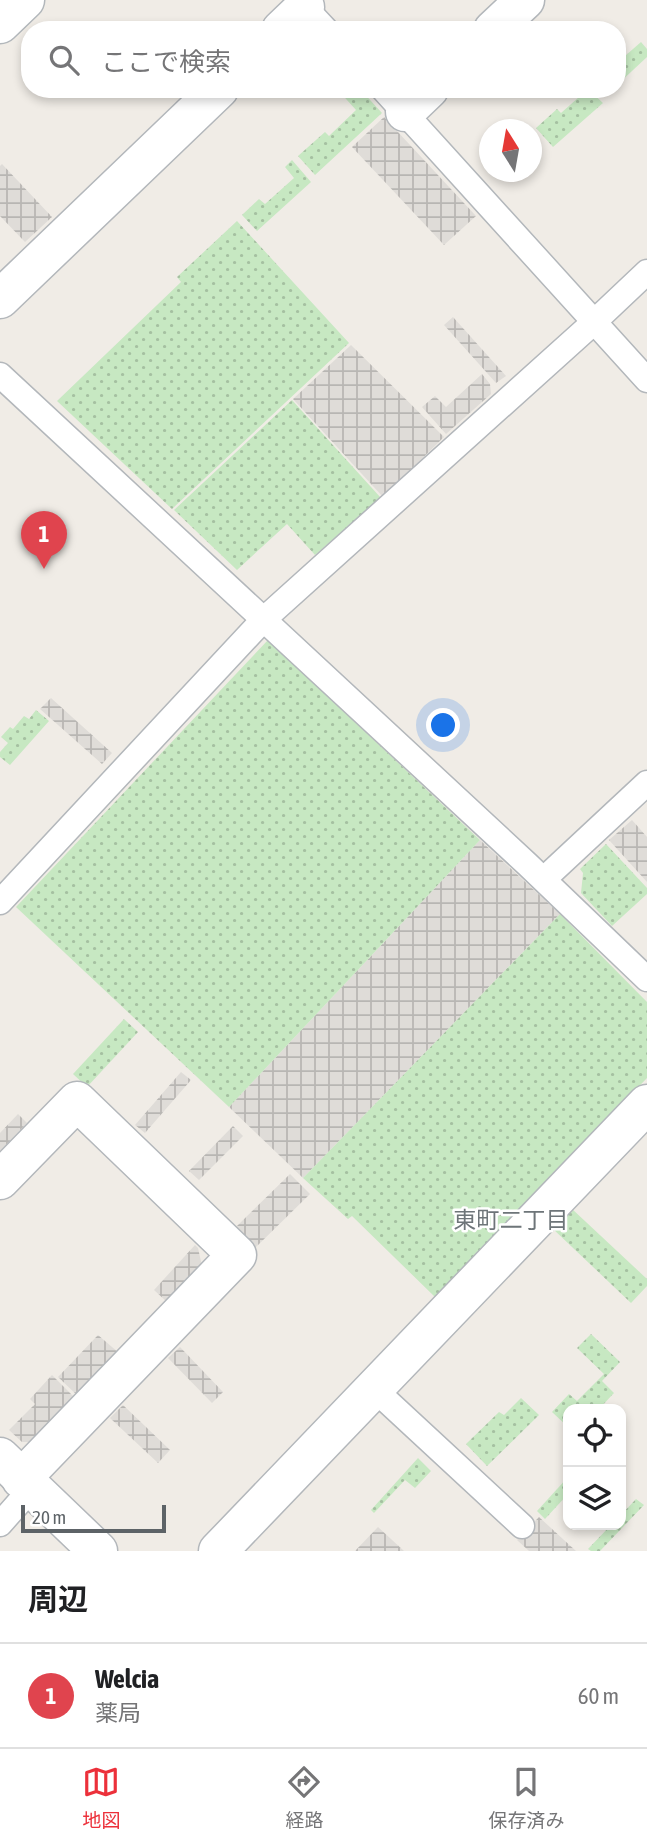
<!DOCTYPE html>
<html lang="ja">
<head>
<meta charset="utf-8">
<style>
  :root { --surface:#fff; --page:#f2f2f2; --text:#202124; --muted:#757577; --line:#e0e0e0; --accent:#ec303a }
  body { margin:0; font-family:"Asap Condensed","Noto Sans JP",sans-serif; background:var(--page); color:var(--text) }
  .controls { position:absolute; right:21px; bottom:21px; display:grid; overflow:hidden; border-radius:14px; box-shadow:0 4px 10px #0003 }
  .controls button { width:63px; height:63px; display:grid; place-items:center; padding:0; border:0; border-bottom:2px solid var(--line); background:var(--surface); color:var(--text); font:35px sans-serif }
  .compass { position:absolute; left:479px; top:119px; width:63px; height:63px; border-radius:50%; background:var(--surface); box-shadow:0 4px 10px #0003; rotate:349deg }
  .scale { position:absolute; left:21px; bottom:18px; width:145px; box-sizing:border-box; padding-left:7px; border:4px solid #5d6367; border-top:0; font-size:19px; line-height:24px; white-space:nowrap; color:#5d6367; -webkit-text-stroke:5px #fff; paint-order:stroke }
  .you { position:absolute; left:444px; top:726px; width:24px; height:24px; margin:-18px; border:5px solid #fff; border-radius:50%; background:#1a73e8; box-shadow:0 0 0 10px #1a73e833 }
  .badge { display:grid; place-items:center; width:46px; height:46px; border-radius:50%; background:var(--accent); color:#fff; font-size:23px; font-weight:700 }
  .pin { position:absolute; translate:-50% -58px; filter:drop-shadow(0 2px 4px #0008) }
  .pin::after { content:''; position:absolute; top:37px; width:24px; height:21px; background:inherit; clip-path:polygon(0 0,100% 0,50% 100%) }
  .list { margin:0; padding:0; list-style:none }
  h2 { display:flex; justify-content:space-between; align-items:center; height:91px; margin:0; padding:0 28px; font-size:30px }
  h2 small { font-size:23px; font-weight:400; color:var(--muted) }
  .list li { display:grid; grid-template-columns:46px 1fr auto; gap:21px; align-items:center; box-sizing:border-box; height:105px; padding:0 28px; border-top:2px solid var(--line) }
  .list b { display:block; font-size:26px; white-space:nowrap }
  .list p { margin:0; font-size:23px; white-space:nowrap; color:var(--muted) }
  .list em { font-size:23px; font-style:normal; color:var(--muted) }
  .icon { flex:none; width:38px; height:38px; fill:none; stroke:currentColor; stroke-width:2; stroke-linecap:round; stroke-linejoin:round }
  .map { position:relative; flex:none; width:647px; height:1551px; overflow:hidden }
  .search { position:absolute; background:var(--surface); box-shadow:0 4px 10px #0003; left:21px; right:21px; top:21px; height:77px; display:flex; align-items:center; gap:18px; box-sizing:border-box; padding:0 24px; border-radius:28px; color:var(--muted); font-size:26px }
  .sheet { height:196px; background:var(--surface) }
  nav { display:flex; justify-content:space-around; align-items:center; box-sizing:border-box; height:98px; border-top:2px solid var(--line); background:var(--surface); font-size:19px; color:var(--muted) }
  nav a { display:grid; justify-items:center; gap:4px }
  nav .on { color:var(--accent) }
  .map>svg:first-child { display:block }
  .industrial { fill:url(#industrial-grid) }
  .garden { fill:url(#garden-dots) }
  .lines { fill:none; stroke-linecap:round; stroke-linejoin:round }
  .service-casing { stroke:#b3b7bb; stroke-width:27 }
  .minor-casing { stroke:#b3b7bb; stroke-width:41 }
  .secondary-casing { stroke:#b2b7bb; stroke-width:41 }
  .service { stroke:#fff; stroke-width:24 }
  .minor { stroke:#fff; stroke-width:38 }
  .secondary { stroke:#fff; stroke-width:38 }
  .labels { text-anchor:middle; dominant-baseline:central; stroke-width:5; stroke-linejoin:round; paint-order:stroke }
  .neighbourhood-label { font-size:23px; fill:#6e7579; stroke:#fff }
</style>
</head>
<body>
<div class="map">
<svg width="647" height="1551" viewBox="0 0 647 1551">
  <defs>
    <pattern id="industrial-grid" width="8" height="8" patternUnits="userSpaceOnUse" patternTransform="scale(1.75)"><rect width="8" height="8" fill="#dfdcd8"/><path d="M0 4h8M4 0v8" fill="none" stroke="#b8b6b3"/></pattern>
    <pattern id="garden-dots" width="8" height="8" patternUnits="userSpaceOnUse" patternTransform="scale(1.75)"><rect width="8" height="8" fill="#c7e8c2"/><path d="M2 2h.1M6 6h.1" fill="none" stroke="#a5c0a1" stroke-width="1.8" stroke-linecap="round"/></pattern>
  </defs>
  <rect width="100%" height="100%" fill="#f0ece6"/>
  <g class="industrial">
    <path d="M384,117L476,216L444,245L352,147Z"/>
    <path d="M2,164L52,217L25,242L0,216V166Z"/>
    <path d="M453,317L506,376L496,383L444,325Z"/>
    <path d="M351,345L444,437L383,497L293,399Z"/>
    <path d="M482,374L490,384L491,394L446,434L422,407L435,396L446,407Z"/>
    <path d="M51,698L112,753L102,764L40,709Z"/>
    <path d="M632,820L647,837V882L609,840Z"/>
    <path d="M480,840L560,914L303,1178L229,1107Z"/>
    <path d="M181,1072L191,1080L145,1133L135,1125Z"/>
    <path d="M18,1114L27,1123L0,1151V1133Z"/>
    <path d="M233,1126L243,1136L199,1180L189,1171Z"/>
    <path d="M290,1174L310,1194L256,1247L236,1227Z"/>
    <path d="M195,1245L198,1248L202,1266L167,1302L154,1290Z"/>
    <path d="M98,1335L119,1353L79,1397L58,1377Z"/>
    <path d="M180,1347L223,1392L212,1403L168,1358Z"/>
    <path d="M52,1375L77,1400L36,1442H22L9,1430L35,1404L30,1399Z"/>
    <path d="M123,1405L170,1450L158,1463L110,1418Z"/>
    <path d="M539,1517L576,1551H529L517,1540Z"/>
    <path d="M378,1527L404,1551H355Z"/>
  </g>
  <g class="garden">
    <path d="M641,42L647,49V57L617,85V63Z"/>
    <path d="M337,89H360L382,113L315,175L298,156L325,132L329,136L356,110Z"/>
    <path d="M588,89L603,103L553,147L536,128L557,109L561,113Z"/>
    <path d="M292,160L311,182L257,231L242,215L259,199L265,204L294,178L285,167Z"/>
    <path d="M237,221L349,343L172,509L57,401L181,282L177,277Z"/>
    <path d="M292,400L381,498L315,555L287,524L237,570L174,510Z"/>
    <path d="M268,640L480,840L229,1107L16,907Z"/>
    <path d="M36,710L49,721L10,765L0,757V752L8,743L1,737L10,727L13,729L24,716L29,719Z"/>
    <path d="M606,844L647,888V894L612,926L581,893L583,873L580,869Z"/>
    <path d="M560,914L647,1002V1078L435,1297L352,1216L348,1219L303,1178Z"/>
    <path d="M124,1019L138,1032L87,1087L73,1074Z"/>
    <path d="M571,1208L647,1279V1286L631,1303L552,1228Z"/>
    <path d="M591,1334L620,1362L602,1381L614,1393L599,1409H568V1427L552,1412L569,1394L577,1401L604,1374L577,1348Z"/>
    <path d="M521,1398L539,1415L487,1466L466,1444L499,1412L504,1415Z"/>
    <path d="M418,1458L431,1471L415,1488L405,1480L374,1513L371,1510Z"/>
    <path d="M568,1477V1494L545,1519L537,1511Z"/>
    <path d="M636,1499L644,1505L600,1551H591L588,1549L611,1525H621V1515Z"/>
  </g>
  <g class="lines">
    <g class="service-casing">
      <g id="service">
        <path d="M298,0L326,30"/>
        <path d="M383,89L647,380"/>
        <path d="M0,375L527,864L647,979"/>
        <path d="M544,879L647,783"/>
        <path d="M0,902L263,620L593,323L647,272"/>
        <path d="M373,1388L522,1526"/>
        <path d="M0,1524L31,1489"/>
      </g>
    </g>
    <g class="minor-casing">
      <g id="minor">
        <path d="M281,30L305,7"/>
        <path d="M493,30L525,0"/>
        <path d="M405,112L429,89"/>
        <path d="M0,299L219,89"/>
        <path d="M0,1180L77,1101L237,1255L21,1479"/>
        <path d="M0,1457L98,1551"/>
        <path d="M218,1551L647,1104"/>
      </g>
    </g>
    <g class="secondary-casing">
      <path id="secondary" d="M0,24L25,0"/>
    </g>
    <use href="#service" class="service"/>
    <use href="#minor" class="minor"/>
    <use href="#secondary" class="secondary"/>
  </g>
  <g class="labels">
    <g class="neighbourhood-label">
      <text x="511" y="1220">東町二丁目</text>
    </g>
  </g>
</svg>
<div class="controls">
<button><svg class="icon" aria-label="locate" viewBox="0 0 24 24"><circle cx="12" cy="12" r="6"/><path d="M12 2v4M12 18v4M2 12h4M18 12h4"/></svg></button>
<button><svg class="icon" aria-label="layers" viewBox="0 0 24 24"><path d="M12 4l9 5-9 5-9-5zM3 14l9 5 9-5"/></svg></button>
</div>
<svg class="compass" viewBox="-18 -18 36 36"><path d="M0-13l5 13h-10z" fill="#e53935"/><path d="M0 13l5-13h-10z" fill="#757577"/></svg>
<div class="scale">20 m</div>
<div class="you"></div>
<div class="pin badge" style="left:44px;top:569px;background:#e0444e">1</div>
<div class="search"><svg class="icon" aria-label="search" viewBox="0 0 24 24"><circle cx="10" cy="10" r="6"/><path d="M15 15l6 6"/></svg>ここで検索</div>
</div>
<section class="sheet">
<h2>周辺<small></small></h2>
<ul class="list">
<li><span class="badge" style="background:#e0444e">1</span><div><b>Welcia</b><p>薬局</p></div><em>60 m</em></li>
</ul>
</section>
<nav>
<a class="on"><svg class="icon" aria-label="map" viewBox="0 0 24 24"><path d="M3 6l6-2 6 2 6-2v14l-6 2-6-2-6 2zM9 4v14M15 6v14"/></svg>地図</a>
<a><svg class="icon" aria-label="directions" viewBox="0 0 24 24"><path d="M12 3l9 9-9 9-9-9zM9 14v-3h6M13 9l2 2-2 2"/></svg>経路</a>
<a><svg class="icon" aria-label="saved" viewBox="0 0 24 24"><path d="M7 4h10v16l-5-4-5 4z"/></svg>保存済み</a>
</nav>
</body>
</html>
